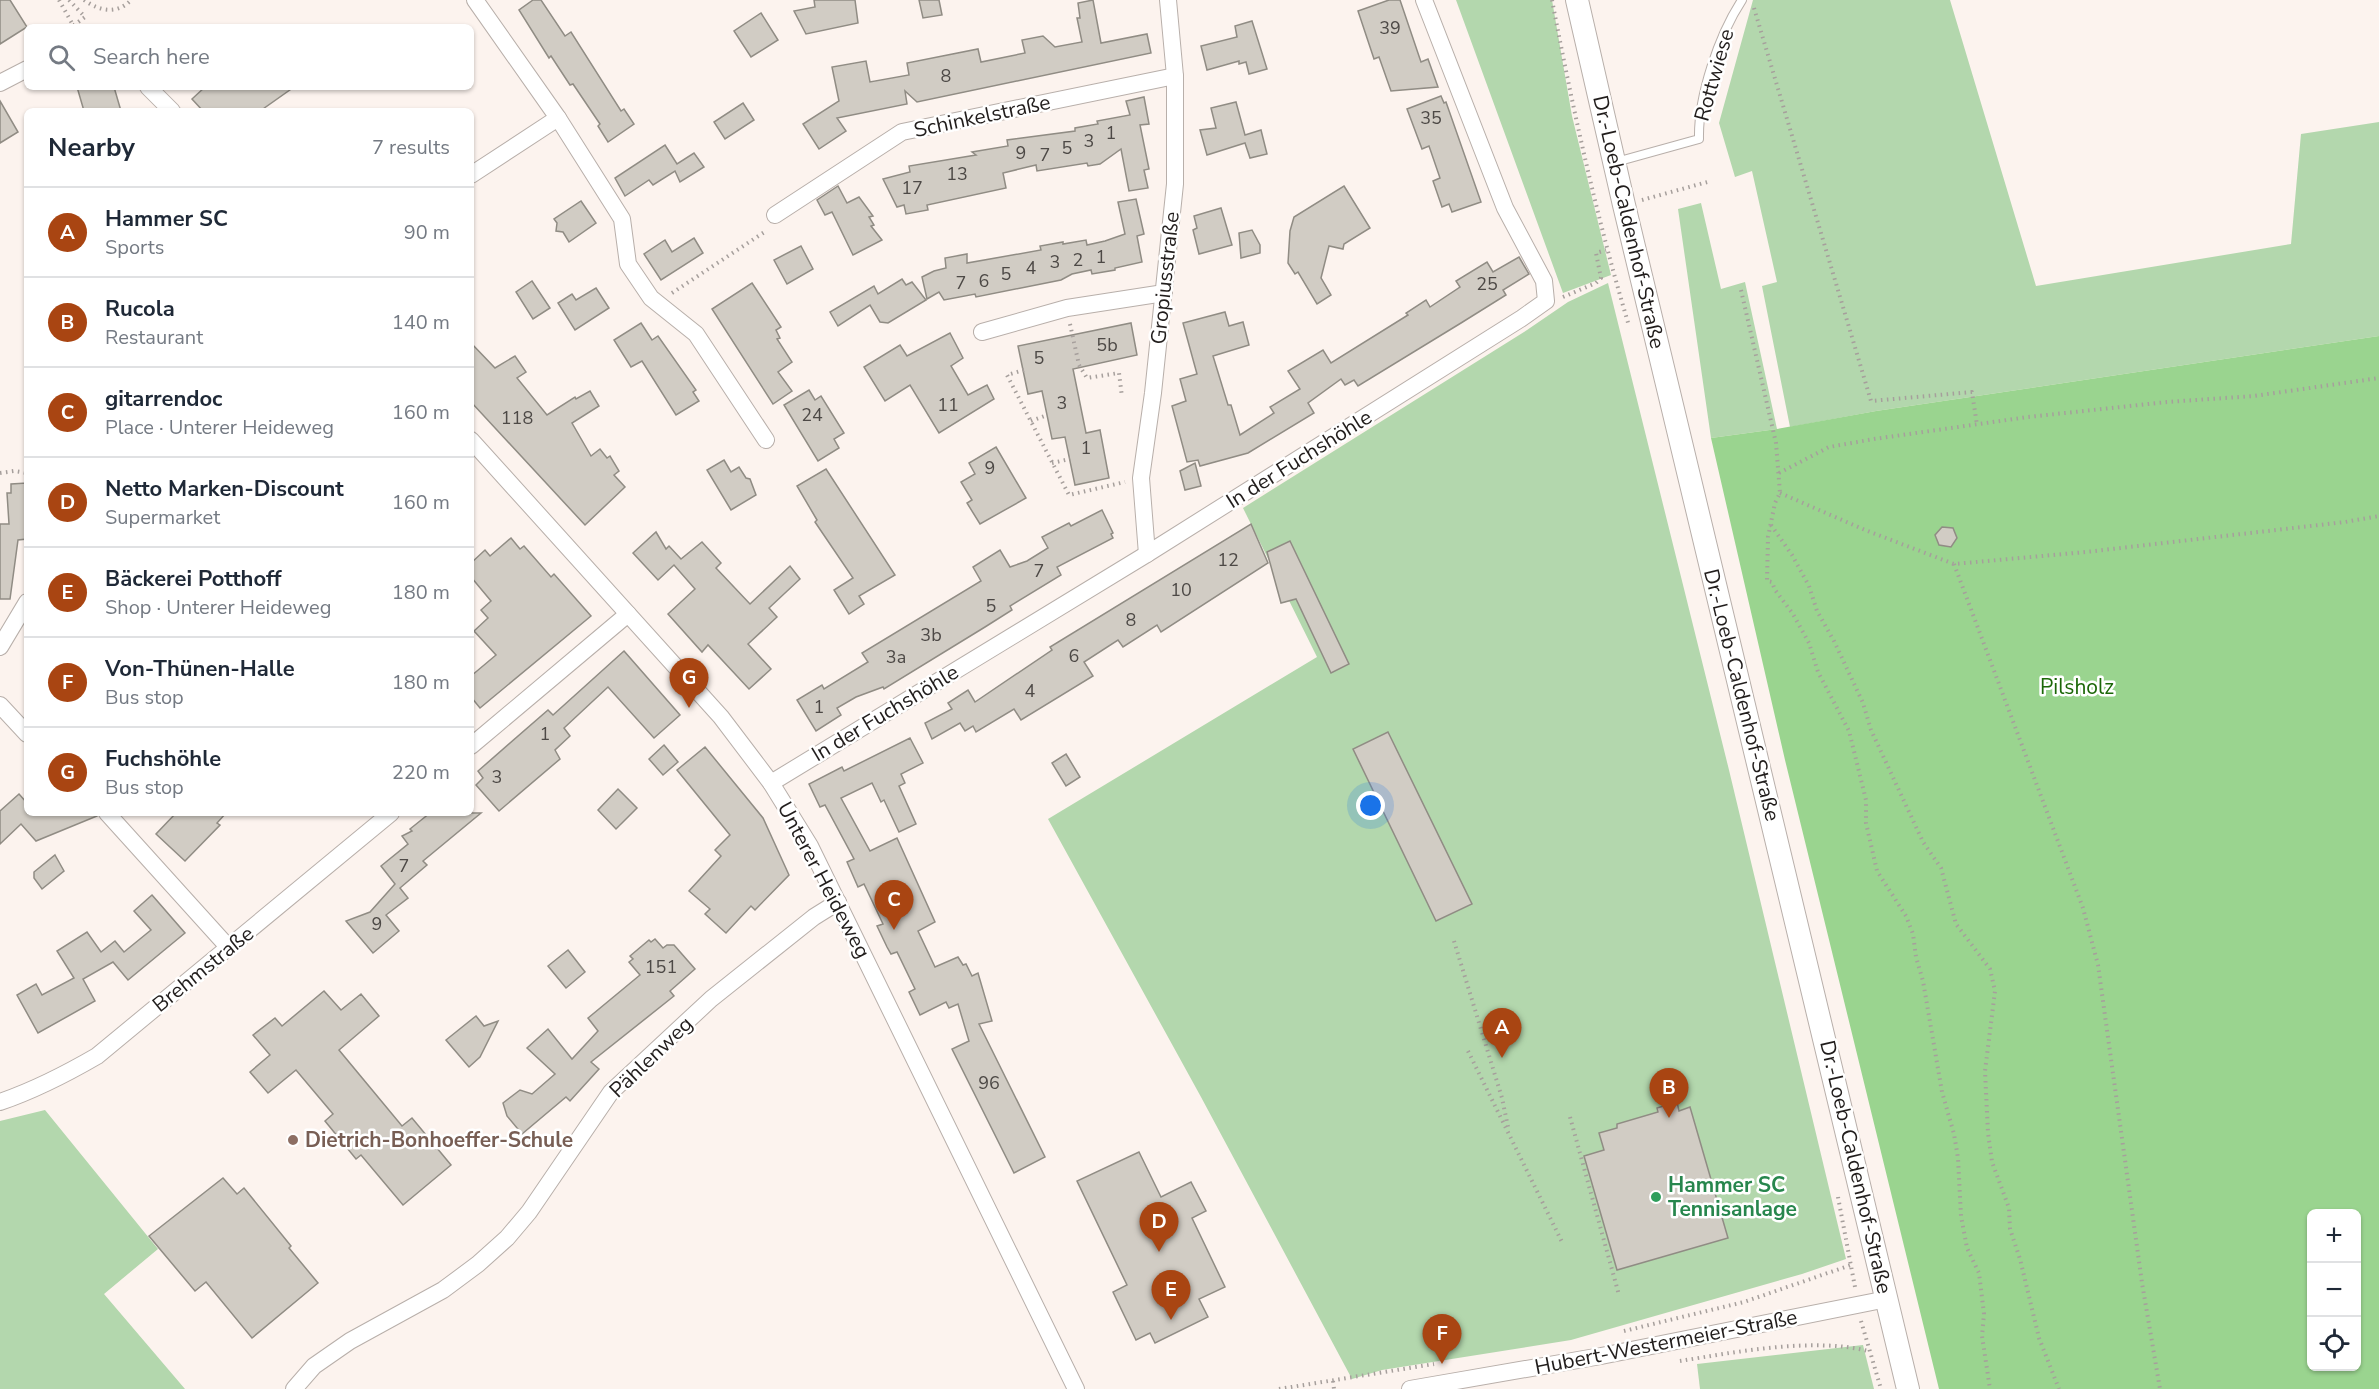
<!DOCTYPE html>
<html lang="en">
<head>
<meta charset="utf-8">
<style>
  :root { --surface:#fff; --page:#f6f6f7; --text:#1f2937; --muted:#747a83; --line:#e0e1e3; --accent:#a94512 }
  body { margin:0; font-family:"Nunito Sans",sans-serif; background:var(--page); color:var(--text) }
  .controls { position:absolute; right:18px; bottom:18px; display:grid; overflow:hidden; border-radius:9px; box-shadow:0 2px 4px #0004 }
  .controls button { width:54px; height:54px; display:grid; place-items:center; padding:0; border:0; border-bottom:2px solid var(--line); background:var(--surface); color:var(--text); font:30px sans-serif }
  .you { position:absolute; left:1371px; top:806px; width:21px; height:21px; margin:-15px; border:4px solid #fff; border-radius:50%; background:#1a73e8; box-shadow:0 0 0 9px #1a73e833 }
  .badge { display:grid; place-items:center; width:39px; height:39px; border-radius:50%; background:var(--accent); color:#fff; font-size:20px; font-weight:700 }
  .pin { position:absolute; translate:-50% -50px; filter:drop-shadow(0 2px 3px #0008) }
  .pin::after { content:''; position:absolute; top:32px; width:21px; height:18px; background:inherit; clip-path:polygon(0 0,100% 0,50% 100%) }
  .list { margin:0; padding:0; list-style:none }
  h2 { display:flex; justify-content:space-between; align-items:center; height:78px; margin:0; padding:0 24px; font-size:26px }
  h2 small { font-size:20px; font-weight:400; color:var(--muted) }
  .list li { display:grid; grid-template-columns:39px 1fr auto; gap:18px; align-items:center; box-sizing:border-box; height:90px; padding:0 24px; border-top:2px solid var(--line) }
  .list b { display:block; font-size:22px; white-space:nowrap }
  .list p { margin:0; font-size:20px; white-space:nowrap; color:var(--muted) }
  .list em { font-size:20px; font-style:normal; color:var(--muted) }
  .icon { flex:none; width:33px; height:33px; fill:none; stroke:currentColor; stroke-width:2; stroke-linecap:round; stroke-linejoin:round }
  .map { position:relative; flex:none; width:2379px; height:1389px; overflow:hidden }
  .search { position:absolute; background:var(--surface); box-shadow:0 2px 4px #0004; left:24px; top:24px; width:450px; height:66px; display:flex; align-items:center; gap:15px; box-sizing:border-box; padding:0 21px; border-radius:9px; color:var(--muted); font-size:22px }
  .panel { position:absolute; background:var(--surface); box-shadow:0 2px 4px #0004; left:24px; top:108px; width:450px; height:708px; border-radius:9px }
  .map>svg:first-child { display:block }
  .green { fill:#b3d7ad }
  .forest { fill:#9ad48f; fill-rule:evenodd }
  .building { fill:#d1ccc4; stroke:#908c84; stroke-width:1.5 }
  .lines { fill:none; stroke-linecap:round; stroke-linejoin:round }
  .lane-casing { stroke:#b8afaa; stroke-width:10 }
  .street-casing { stroke:#b8afaa; stroke-width:18 }
  .secondary-casing { stroke:#b8afaa; stroke-width:24 }
  .path { stroke:#a69f9c; stroke-width:4; stroke-dasharray:1.5 4.5; stroke-linecap:butt }
  .lane { stroke:#fff; stroke-width:8 }
  .street { stroke:#fff; stroke-width:16 }
  .secondary { stroke:#fff; stroke-width:22 }
  .education-dot { fill:#8d6e63; stroke:#fff; stroke-width:2 }
  .leisure-dot { fill:#2e9e5b; stroke:#fff; stroke-width:2 }
  .labels { text-anchor:middle; dominant-baseline:central; stroke-width:5; stroke-linejoin:round; paint-order:stroke }
  .number-label { font-size:18px; fill:#4d4946 }
  .street-label { font-size:21px; fill:#211d1c; stroke:#fff }
  .park-label { font-size:21px; fill:#1b6707; stroke:#fff }
  .education-label { font-size:21px; font-weight:bold; fill:#785e54; stroke:#fff; text-anchor:start }
  .leisure-label { font-size:21px; font-weight:bold; fill:#27864d; stroke:#fff; text-anchor:start }
</style>
</head>
<body>
<div class="map">
<svg width="2379" height="1389" viewBox="0 0 2379 1389">
  <rect width="100%" height="100%" fill="#fcf3ee"/>
  <g class="green">
    <path d="M1456,0H1552L1572,116L1611,275L1563,293Z"/>
    <path d="M1753,0H1950L2036,286L2291,244L2301,134L2379,122V336L1876,411L1790,427L1762,286L1777,282L1752,171L1735,177L1719,123Z"/>
    <path d="M1701,203L1721,289L1745,282L1777,429L1711,438L1678,209Z"/>
    <path d="M1608,283L1729,770L1846,1259L1802,1274L1571,1340L1382,1370L1352,1379L1201,1097L1048,819L1317,657L1243,508L1527,330L1568,302Z"/>
    <path d="M45,1110L158,1249L104,1294L185,1389H0V1121Z"/>
    <path d="M1863,1345L1874,1389H1700L1697,1364Z"/>
  </g>
  <path class="forest" d="M2379,336V1389H1939L1785,760L1711,438L1777,429L1876,411ZM2312,1214H2356V1366H2312Z"/>
  <g class="building">
    <path d="M0,0H10L27,27L0,44Z"/>
    <path d="M533,0H541L565,36L571,32L621,111L624,109L634,124L608,142L598,126L600,124L573,84L570,85L551,56L549,58L519,10Z"/>
    <path d="M814,0H855L858,23L806,34L794,11L815,7Z"/>
    <path d="M919,0H939L942,15L923,18Z"/>
    <path d="M1093,0L1101,43L1147,34L1151,53L917,102L905,91L907,104L837,118L846,131L819,149L803,124L839,101L832,67L866,61L870,82L909,75L907,63L978,49L981,62L1025,53L1022,40L1043,36L1055,47L1082,42L1077,18H1080L1078,3Z"/>
    <path d="M1389,0H1400L1421,62L1428,59L1438,87L1391,91L1379,57L1374,59L1358,11Z"/>
    <path d="M761,13L778,40L751,57L734,31Z"/>
    <path d="M1252,21L1267,69L1249,74L1246,62L1239,64V61L1207,70L1201,46L1237,37L1235,26Z"/>
    <path d="M77,87H114L121,111H84Z"/>
    <path d="M205,87H294L260,111H203L192,99Z"/>
    <path d="M1441,96L1444,103L1446,102L1481,202L1452,212L1449,204L1442,207L1433,181L1440,178L1429,146L1422,149L1407,109Z"/>
    <path d="M1144,97L1149,124L1140,125L1149,169L1144,170L1148,188L1129,191L1121,149L1100,164L1088,166L1087,163L1037,171L1036,165L1003,173L1006,188L927,205L928,210L906,214L904,205L897,207L883,179L910,172L909,166L976,155L972,152L1008,146L1007,140L1075,131V128L1098,124L1097,121L1130,115L1126,101Z"/>
    <path d="M0,101L18,132L0,143Z"/>
    <path d="M1236,102L1245,135L1261,130L1267,154L1250,158L1245,143L1207,155L1200,130L1216,128L1211,108Z"/>
    <path d="M743,103L754,120L725,139L714,122Z"/>
    <path d="M665,145L677,164L694,153L704,167L680,182L675,171L653,185L649,180L625,196L615,178Z"/>
    <path d="M838,186L847,203L859,197L873,216L869,217L874,225L871,226L882,240L853,255L832,212L825,215L817,200Z"/>
    <path d="M1344,186L1370,228L1344,244L1343,249L1329,246L1321,278L1331,295L1317,304L1298,272L1295,274L1288,263L1290,231L1294,217Z"/>
    <path d="M1136,199L1144,234L1137,236L1142,262L1115,268V270L1092,274L1091,270L1072,274L1061,280L976,297L975,294L944,300L939,292L927,299L922,277L934,271L946,268L945,258L967,254V263L1041,250L1040,246L1063,242V244L1086,240L1087,245L1105,241L1125,234L1118,202Z"/>
    <path d="M581,201L596,223L569,242L563,232L556,231L557,223L554,219Z"/>
    <path d="M1221,208L1232,245L1199,254L1193,230L1197,228L1194,216Z"/>
    <path d="M1252,230L1260,245V253L1241,258L1239,233Z"/>
    <path d="M694,238L703,253L661,280L644,254L665,240L672,252Z"/>
    <path d="M801,246L813,269L787,284L774,260Z"/>
    <path d="M1519,257L1529,274L1503,290L1506,295L1461,323L1358,386L1354,380L1345,385L1341,379L1308,403L1314,413L1248,453L1200,466L1198,460L1187,462L1172,406L1186,401L1180,379L1197,374L1183,323L1225,312L1229,326L1243,322L1249,345L1213,356L1228,405H1231L1240,435L1274,413L1270,407L1300,389L1288,371L1323,350L1331,363L1408,315L1406,313L1426,300L1430,307L1460,287L1456,281L1487,262L1493,272Z"/>
    <path d="M902,279L906,285L912,282L926,300L888,323L880,322L870,305L838,326L830,312L874,286L878,294Z"/>
    <path d="M532,281L550,308L533,319L516,292Z"/>
    <path d="M752,283L781,327L776,330L780,338L777,339L792,362L778,372L792,391L773,404L712,309Z"/>
    <path d="M596,288L609,308L575,330L558,303L572,294L576,300Z"/>
    <path d="M641,323L652,340L658,336L696,390L693,392L699,401L676,415L642,361L631,367L614,340Z"/>
    <path d="M1131,323L1137,355L1073,369L1086,433L1100,430L1109,478L1075,485L1065,437L1052,439L1042,391L1028,394L1018,346Z"/>
    <path d="M950,333L963,358L951,366L968,395L987,385L994,399L939,433L910,385L885,401L864,367L900,345L907,356Z"/>
    <path d="M471,343L495,368L515,356L526,372L517,378L547,415L575,397L576,399L590,391L599,406L572,423L591,456L600,449L607,458L610,456L619,471L614,475L625,487L585,525L471,402Z"/>
    <path d="M809,390L815,400L821,396L844,433L834,439L839,448L818,461L784,405Z"/>
    <path d="M996,447L1026,498L980,524L967,503L972,500L961,482L975,474L969,463Z"/>
    <path d="M724,460L731,472L739,467L746,478L750,479L756,495L731,510L707,470Z"/>
    <path d="M1195,463L1201,486L1185,490L1180,471Z"/>
    <path d="M826,469L895,575L859,596L864,604L849,614L834,590L853,578L815,522L817,520L797,486Z"/>
    <path d="M27,483V539L18,540L10,599H0V524H9L7,493H11V484Z"/>
    <path d="M1102,510L1113,533L1111,534L1113,538L1057,567L1061,575L1010,606L1012,610L985,627L884,689L883,687L856,697L837,708L841,715L816,731L797,700L822,685L824,689L868,662L862,653L981,581L973,567L1000,550L1010,567L1027,561L1048,548L1042,537L1069,523L1071,526Z"/>
    <path d="M1251,524L1268,563L1161,632L1157,625L1123,647L1118,640L1084,662L1093,676L1021,720L1014,709L976,732L973,726L965,731L960,723L932,739L925,723L952,709L948,703L968,690L975,702L1052,650L1050,647Z"/>
    <path d="M1942,527L1953,528L1957,538L1951,547L1939,545L1935,535Z"/>
    <path d="M656,532L666,549L669,546L681,559L702,542L721,563L716,568L750,604L790,566L800,579L769,608L777,617L748,644L771,669L749,689L708,645L702,652L668,614L695,589L674,565L658,580L633,553Z"/>
    <path d="M511,538L520,549L524,546L551,577L554,574L591,616L480,708L471,697V676L496,655L474,631L488,618L481,610L491,601L471,577V563L485,550L490,556Z"/>
    <path d="M1290,541L1349,664L1331,673L1296,599L1281,603L1267,552Z"/>
    <path d="M624,651L680,715L654,738L608,687L564,728L570,736L555,750L560,759L499,811L476,785L483,778L478,771L548,710L553,715Z"/>
    <path d="M1388,732L1472,904L1436,921L1353,749Z"/>
    <path d="M910,738L923,763L901,774L905,783L899,786L916,824L899,832L884,800L881,802L872,783L841,798L870,851L897,838L935,922L918,931L935,967L958,957L963,965L966,964L972,976L978,973L992,1021L979,1024L1045,1157L1014,1173L952,1049L969,1041L958,1004L949,1008L946,1002L920,1015L909,992L915,989L897,952L891,954L887,947L877,926L883,924L864,884L858,887L847,862L854,859L825,805L820,807L809,784L842,767L844,771Z"/>
    <path d="M664,745L678,762L663,775L649,759Z"/>
    <path d="M705,747L763,818L789,875L755,910L751,906L726,933L705,914L710,909L689,891L721,856L715,850L730,835L677,770Z"/>
    <path d="M1066,754L1080,777L1066,786L1052,763Z"/>
    <path d="M618,789L637,808L616,829L598,810Z"/>
    <path d="M19,794L27,803V813H97V816L36,841L21,824L0,844V811Z"/>
    <path d="M176,813H226L217,823L220,825L185,861L156,834Z"/>
    <path d="M430,813H481L423,861L427,865L400,888L408,898L386,915L399,931L373,953L346,921L370,912L395,884L381,866L408,844L402,836L412,831L410,829Z"/>
    <path d="M55,855L64,871L42,889L34,878V872Z"/>
    <path d="M152,895L185,933L128,980L113,962L83,979L95,1001L38,1033L17,995L36,984L42,995L74,978L57,951L87,932L101,952L115,941L124,952L151,930L134,911Z"/>
    <path d="M655,939L663,948L667,945H674L695,969L670,991L674,996L591,1062L599,1069L570,1101L566,1097L522,1134L507,1116L503,1103L520,1090L532,1094L555,1074L527,1048L548,1029L572,1059L598,1031L588,1018L640,975L629,962L633,959L630,956L649,940L651,942Z"/>
    <path d="M568,950L585,972L566,988L548,966Z"/>
    <path d="M324,991L341,1010L361,994L379,1016L339,1050L402,1126L412,1118L451,1165L403,1205L361,1155L356,1159L325,1121L333,1114L296,1070L268,1093L250,1072L270,1055L253,1035L275,1018L282,1026Z"/>
    <path d="M476,1016L484,1026L498,1021L480,1057L469,1067L446,1040Z"/>
    <path d="M1677,1102L1679,1111L1690,1107L1728,1238L1617,1270L1584,1156L1604,1150L1599,1133L1617,1128V1124L1658,1112L1657,1108Z"/>
    <path d="M1139,1152L1161,1197L1191,1182L1206,1211L1192,1218L1225,1287L1199,1299L1208,1317L1155,1343L1150,1333L1136,1340L1113,1292L1127,1285L1077,1181Z"/>
    <path d="M223,1178L237,1194L244,1188L291,1246L289,1248L318,1283L252,1338L206,1282L195,1291L149,1236Z"/>
  </g>
  <g class="lines">
    <g class="lane-casing">
      <path id="lane" d="M1616,162L1699,139C1698,96 1719,35 1742,0"/>
    </g>
    <g class="street-casing">
      <g id="street">
        <path d="M0,83L27,69"/>
        <path d="M148,87L172,111"/>
        <path d="M558,118L622,219L628,264L651,298L696,334L766,440"/>
        <path d="M471,175L558,118L475,0"/>
        <path d="M775,215L902,132L1175,76"/>
        <path d="M982,332L1067,308L1164,293"/>
        <path d="M471,440L721,717L771,783L810,846L1076,1389"/>
        <path d="M1147,554L1141,478L1153,393L1175,184V76L1168,0"/>
        <path d="M0,647L27,602"/>
        <path d="M0,705L27,734"/>
        <path d="M471,746L628,614"/>
        <path d="M771,783L1147,554L1522,318L1546,301L1544,281L1505,208L1424,0"/>
        <path d="M107,813L229,948"/>
        <path d="M0,1102C35,1090 66,1074 97,1056L391,813"/>
        <path d="M294,1389L314,1366L350,1341L443,1290L478,1264L507,1238L529,1212L611,1092L711,999L814,917L838,902"/>
        <path d="M1410,1389L1601,1356L1887,1299"/>
      </g>
    </g>
    <g class="secondary-casing">
      <path id="secondary" d="M1577,0L1624,205L1908,1389"/>
    </g>
    <g class="path">
      <path d="M59,0L73,25"/>
      <path d="M69,0L85,17L74,25"/>
      <path d="M84,0C99,11 117,15 131,0"/>
      <path d="M1552,0C1573,110 1597,219 1629,326"/>
      <path d="M1754,8L1871,401L1972,392L1977,425"/>
      <path d="M1642,200L1711,181"/>
      <path d="M1741,290L1776,443L1780,493L1775,503L1768,537L1767,581L1772,582L1775,590L1793,614L1809,643L1818,672L1849,731L1866,800V823L1877,871L1906,916L1913,934L1916,957L1923,981L1942,1092L1954,1134L1958,1158L1961,1216L1967,1248L1979,1273L1984,1314L1982,1336L1990,1389"/>
      <path d="M672,293L766,231"/>
      <path d="M1563,297L1596,283L1601,278L1596,253L1606,250"/>
      <path d="M1070,324L1079,365L1087,378L1119,373L1122,397"/>
      <path d="M1024,370L1007,375L1069,495L1125,482"/>
      <path d="M1031,421L1047,415"/>
      <path d="M1052,463L1070,459"/>
      <path d="M0,473L14,471L27,473"/>
      <path d="M1779,473L1829,447L1874,439L2028,417L2167,402L2254,396L2379,378"/>
      <path d="M1780,493L1865,530L1954,564L2086,552L2345,522L2379,516"/>
      <path d="M1771,525L1792,555L1809,586L1817,611L1834,641L1863,703L1871,730L1923,842L1941,868L1956,924L1990,969L1995,991L1985,1071L1988,1133L1992,1162L2009,1208L2010,1229L2020,1259L2039,1338L2059,1389"/>
      <path d="M1954,564L2083,908L2098,965L2142,1283L2160,1389"/>
      <path d="M1454,941L1502,1098L1508,1127"/>
      <path d="M1468,1051L1563,1244"/>
      <path d="M1570,1117L1619,1295"/>
      <path d="M1838,1197L1855,1287"/>
      <path d="M1861,1321L1881,1389"/>
      <path d="M1624,1331L1744,1302L1851,1265"/>
      <path d="M1680,1361C1736,1352 1813,1337 1868,1351"/>
      <path d="M1333,1381L1334,1389"/>
      <path d="M1279,1389L1434,1364"/>
    </g>
    <use href="#lane" class="lane"/>
    <use href="#street" class="street"/>
    <use href="#secondary" class="secondary"/>
  </g>
  <circle class="education-dot" cx="293" cy="1140" r="6"/>
  <circle class="leisure-dot" cx="1656" cy="1197" r="6"/>
  <g class="labels">
    <g class="number-label">
      <text x="1390" y="28">39</text>
      <text x="946" y="76">8</text>
      <text x="1431" y="118">35</text>
      <text x="1111" y="133">1</text>
      <text x="1089" y="141">3</text>
      <text x="1067" y="148">5</text>
      <text x="1021" y="153">9</text>
      <text x="1045" y="155">7</text>
      <text x="957" y="174">13</text>
      <text x="912" y="188">17</text>
      <text x="1101" y="257">1</text>
      <text x="1078" y="260">2</text>
      <text x="1055" y="262">3</text>
      <text x="1031" y="268">4</text>
      <text x="1006" y="274">5</text>
      <text x="984" y="281">6</text>
      <text x="961" y="283">7</text>
      <text x="1487" y="284">25</text>
      <text x="1107" y="345">5b</text>
      <text x="1039" y="358">5</text>
      <text x="1062" y="403">3</text>
      <text x="948" y="405">11</text>
      <text x="812" y="415">24</text>
      <text x="517" y="418">118</text>
      <text x="1086" y="448">1</text>
      <text x="990" y="468">9</text>
      <text x="1228" y="560">12</text>
      <text x="1039" y="571">7</text>
      <text x="1181" y="590">10</text>
      <text x="991" y="606">5</text>
      <text x="1131" y="620">8</text>
      <text x="931" y="635">3b</text>
      <text x="1074" y="656">6</text>
      <text x="896" y="657">3a</text>
      <text x="1030" y="691">4</text>
      <text x="819" y="707">1</text>
      <text x="545" y="734">1</text>
      <text x="497" y="777">3</text>
      <text x="404" y="866">7</text>
      <text x="377" y="924">9</text>
      <text x="661" y="967">151</text>
      <text x="989" y="1083">96</text>
    </g>
    <g class="street-label">
      <text transform="translate(1714 75) rotate(-74)">Rottwiese</text>
      <text transform="translate(982 116) rotate(-12)">Schinkelstraße</text>
      <text transform="translate(1629 222) rotate(77)">Dr.-Loeb-Caldenhof-Straße</text>
      <text transform="translate(1165 278) rotate(-84)">Gropiusstraße</text>
      <text transform="translate(1299 459) rotate(-32)">In der Fuchshöhle</text>
      <text transform="translate(1742 695) rotate(76)">Dr.-Loeb-Caldenhof-Straße</text>
      <text transform="translate(885 713) rotate(-31)">In der Fuchshöhle</text>
      <text transform="translate(824 880) rotate(62)">Unterer Heideweg</text>
      <text transform="translate(203 969) rotate(-39)">Brehmstraße</text>
      <text transform="translate(651 1057) rotate(-44)">Pählenweg</text>
      <text transform="translate(1856 1167) rotate(77)">Dr.-Loeb-Caldenhof-Straße</text>
      <text transform="translate(1666 1342) rotate(-11)">Hubert-Westermeier-Straße</text>
    </g>
    <g class="park-label">
      <text x="2077" y="687">Pilsholz</text>
    </g>
    <g class="education-label">
      <text x="305" y="1140">Dietrich-Bonhoeffer-Schule</text>
    </g>
    <g class="leisure-label">
      <text x="1668" y="1185">Hammer SC<tspan x="1668" dy="24">Tennisanlage</tspan></text>
    </g>
  </g>
</svg>
<div class="controls">
<button>+</button>
<button>−</button>
<button><svg class="icon" aria-label="locate" viewBox="0 0 24 24"><circle cx="12" cy="12" r="6"/><path d="M12 2v4M12 18v4M2 12h4M18 12h4"/></svg></button>
</div>
<div class="you"></div>
<div class="pin badge" style="left:1502px;top:1058px">A</div>
<div class="pin badge" style="left:1669px;top:1118px">B</div>
<div class="pin badge" style="left:894px;top:930px">C</div>
<div class="pin badge" style="left:1159px;top:1252px">D</div>
<div class="pin badge" style="left:1171px;top:1320px">E</div>
<div class="pin badge" style="left:1442px;top:1364px">F</div>
<div class="pin badge" style="left:689px;top:708px">G</div>
<div class="search"><svg class="icon" aria-label="search" viewBox="0 0 24 24"><circle cx="10" cy="10" r="6"/><path d="M15 15l6 6"/></svg>Search here</div>
<section class="panel">
<h2>Nearby<small>7 results</small></h2>
<ul class="list">
<li><span class="badge">A</span><div><b>Hammer SC</b><p>Sports</p></div><em>90 m</em></li>
<li><span class="badge">B</span><div><b>Rucola</b><p>Restaurant</p></div><em>140 m</em></li>
<li><span class="badge">C</span><div><b>gitarrendoc</b><p>Place · Unterer Heideweg</p></div><em>160 m</em></li>
<li><span class="badge">D</span><div><b>Netto Marken-Discount</b><p>Supermarket</p></div><em>160 m</em></li>
<li><span class="badge">E</span><div><b>Bäckerei Potthoff</b><p>Shop · Unterer Heideweg</p></div><em>180 m</em></li>
<li><span class="badge">F</span><div><b>Von-Thünen-Halle</b><p>Bus stop</p></div><em>180 m</em></li>
<li><span class="badge">G</span><div><b>Fuchshöhle</b><p>Bus stop</p></div><em>220 m</em></li>
</ul>
</section>
</div>
</body>
</html>
